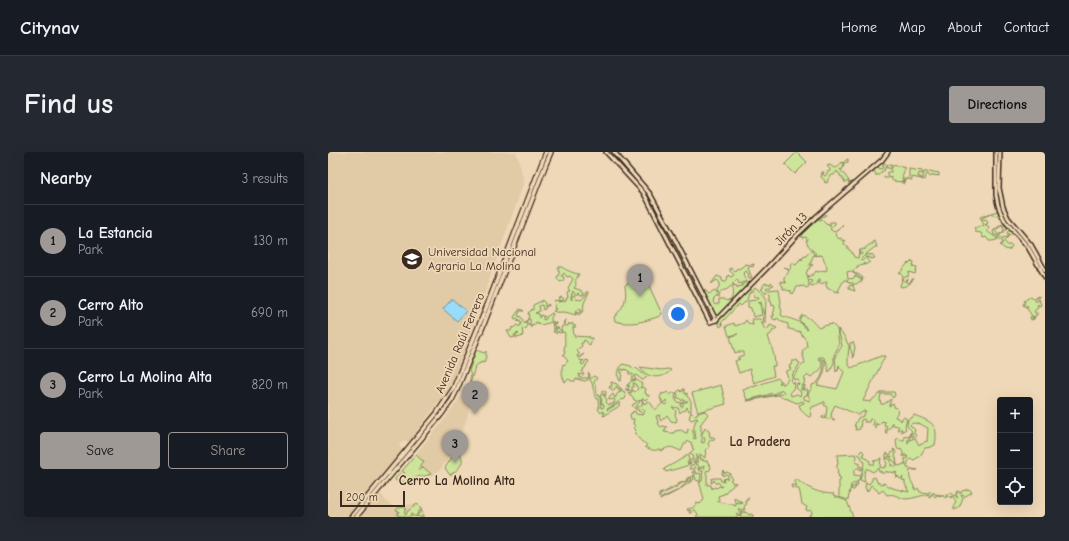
<!DOCTYPE html>
<html lang="en">
<head>
<meta charset="utf-8">
<style>
  :root { --surface:#171b24; --page:#242831; --text:#f1f3f6; --muted:#9ea1a6; --line:#363941; --accent:#9f9995 }
  body { margin:0; font-family:"Comic Neue",sans-serif; background:var(--page); color:var(--text) }
  .controls { position:absolute; right:12px; bottom:12px; display:grid; overflow:hidden; border-radius:4px; box-shadow:0 4px 16px #0002 }
  .controls button { width:36px; height:36px; display:grid; place-items:center; padding:0; border:0; border-bottom:1px solid var(--line); background:var(--surface); color:var(--text); font:20px sans-serif }
  .scale { position:absolute; left:12px; bottom:10px; width:65px; box-sizing:border-box; padding-left:4px; border:2px solid #3b2a1e; border-top:0; font-size:11px; line-height:14px; white-space:nowrap; color:#3b2a1e; -webkit-text-stroke:3px #efd8b7; paint-order:stroke }
  .you { position:absolute; left:350px; top:162px; width:14px; height:14px; margin:-10px; border:3px solid #fff; border-radius:50%; background:#1a73e8; box-shadow:0 0 0 6px #1a73e833 }
  .badge { display:grid; place-items:center; width:26px; height:26px; border-radius:50%; background:var(--accent); color:#111; font-size:13px; font-weight:700 }
  .pin { position:absolute; translate:-50% -33px; filter:drop-shadow(0 1px 2px #0008) }
  .pin::after { content:''; position:absolute; top:21px; width:14px; height:12px; background:inherit; clip-path:polygon(0 0,100% 0,50% 100%) }
  .list { margin:0; padding:0; list-style:none }
  h2 { display:flex; justify-content:space-between; align-items:center; height:52px; margin:0; padding:0 16px; font-size:17px }
  h2 small { font-size:13px; font-weight:400; color:var(--muted) }
  .list li { display:grid; grid-template-columns:26px 1fr auto; gap:12px; align-items:center; box-sizing:border-box; height:72px; padding:0 16px; border-top:1px solid var(--line) }
  .list b { display:block; font-size:15px; white-space:nowrap }
  .list p { margin:0; font-size:13px; white-space:nowrap; color:var(--muted) }
  .list em { font-size:13px; font-style:normal; color:var(--muted) }
  .actions { display:flex; gap:8px; padding:12px 16px }
  .actions a { flex:1; padding:9px 0; border:1px solid var(--accent); border-radius:4px; text-align:center; font-size:14px; color:var(--accent) }
  .actions .main { background:var(--accent); color:#111 }
  .icon { flex:none; width:22px; height:22px; fill:none; stroke:currentColor; stroke-width:2; stroke-linecap:round; stroke-linejoin:round }
  .map { position:relative; flex:none; width:717px; height:365px; overflow:hidden; border-radius:4px }
  header { display:flex; align-items:center; gap:24px; box-sizing:border-box; height:56px; padding:0 20px; background:var(--surface); border-bottom:1px solid var(--line) }
  header strong { font-size:19px }
  nav { display:flex; gap:22px; margin-inline-start:auto; font-size:14px }
  .intro { display:flex; align-items:center; justify-content:space-between; box-sizing:border-box; height:96px; padding:0 24px }
  h1 { margin:0; font-size:28px }
  .button { padding:10px 18px; border-radius:4px; background:var(--accent); color:#111; font-size:14px; font-weight:700 }
  main { display:flex; gap:24px; padding:0 24px }
  aside { flex:1; background:var(--surface); border-radius:4px; box-shadow:0 4px 16px #0002 }
  .map>svg:first-child { display:block }
  .built { fill:#e1caa6 }
  .green { fill:#cde59a; stroke:#84885c }
  .water { fill:#98dcfa; stroke:#7395a2 }
  .lines { fill:none; stroke-linecap:round; stroke-linejoin:round }
  .tertiary-casing { stroke:#3b2a1e; stroke-width:6 }
  .secondary-casing { stroke:#3b2a1e; stroke-width:6 }
  .tertiary { stroke:#efd8b7; stroke-width:3 }
  .secondary { stroke:#efd8b7; stroke-width:3.5 }
  .labels { text-anchor:middle; dominant-baseline:central; stroke-width:3.5; stroke-linejoin:round; paint-order:stroke }
  .street-label { font-size:12px; fill:#3b2a1e; stroke:#efd8b7 }
  .poi-label { font-size:12px; fill:#3b2a1e; stroke:#efd8b7; text-anchor:start }
  .neighbourhood-label { font-size:13px; font-weight:bold; fill:#3b2a1e; stroke:#efd8b7 }
</style>
</head>
<body>
<header>
<strong>Citynav</strong>
<nav><a>Home</a><a>Map</a><a>About</a><a>Contact</a></nav>
</header>
<div class="intro"><h1>Find us</h1><a class="button">Directions</a></div>
<main>
<aside>
<h2>Nearby<small>3 results</small></h2>
<ul class="list">
<li><span class="badge">1</span><div><b>La Estancia</b><p>Park</p></div><em>130 m</em></li>
<li><span class="badge">2</span><div><b>Cerro Alto</b><p>Park</p></div><em>690 m</em></li>
<li><span class="badge">3</span><div><b>Cerro La Molina Alta</b><p>Park</p></div><em>820 m</em></li>
</ul>
<div class="actions"><a class="main">Save</a><a>Share</a></div>
</aside>
<div class="map">
<svg width="717" height="365" viewBox="0 0 717 365">
  <rect width="100%" height="100%" fill="#efd8b7"/>
  <filter id="ink" filterUnits="userSpaceOnUse"><feTurbulence type="fractalNoise" baseFrequency=".025" numOctaves="2"/><feDisplacementMap in="SourceGraphic" scale="8" xChannelSelector="R" yChannelSelector="G"/><feConvolveMatrix kernelMatrix="1 2 1 2 8 2 1 2 1" color-interpolation-filters="sRGB"/></filter>
  <g filter="url(#ink)">
    <g class="built">
      <path d="M0,0H188L190,6L196,30L129,219L117,242L81,290L76,288L71,293L74,298L47,335L59,350L67,355L85,352H91L95,358L97,365H0Z"/>
      <path d="M139,235L142,252L139,266L135,277L125,289V299L119,308L112,318L104,324H92L78,330L68,329L67,327L117,267Z"/>
    </g>
    <g class="green">
      <path d="M469,0L479,10L467,22L457,12Z"/>
      <path d="M520,7V10L515,12L516,13L514,18L512,17C514,20 521,28 522,31L526,30L522,34L520,31H521L520,29L517,31L516,28H515V26L512,24V22L510,21L509,19L506,23H504L500,27L499,31L496,30L497,29L493,25L494,20H496V21H495V23L497,24L499,22V20L502,19V17L499,14L502,13C508,18 510,16 514,10L515,11L518,8Z"/>
      <path d="M556,11L558,12L559,13H563V16H564L565,13L578,16L576,18L574,27H579V28L573,29L578,30H576V32L574,31V30L565,29L563,27L564,25L559,26H556V24L558,25L560,23L558,21L560,20H563V17L561,16H558V14L556,17L557,18L554,20H553L551,22V23H547L548,22L546,19L544,20L550,15L552,17H554L555,14L554,12Z"/>
      <path d="M581,17L594,19V20L596,22L597,19H599V21L601,19L611,21V24L605,23V24H603L602,25L600,22H599L596,28L593,27L595,26V22L591,21L590,25H593V27L584,25V28L580,27V26H581Z"/>
      <path d="M669,59L671,62L668,64L667,63H664L663,62L654,66L655,68L658,67L660,71L657,73H659L661,76L659,79L668,86H670V84L666,83L665,79L674,72L675,73L667,78L670,83L675,80L676,76L674,75L677,73L680,76L671,84L675,87L676,85L678,86L681,82L679,81L681,78L684,81L676,89L680,94L682,92L684,94L681,98L677,97L672,93H673L675,90L670,86L669,88L664,89H661L658,85L655,86L653,81L647,80V78L646,77L656,73L652,65Z"/>
      <path d="M495,61L498,63L492,66L499,73L500,72L502,75V70H507V72L502,77L506,80C509,79 513,76 514,73L515,74L507,82L511,87L512,86L514,87V89L518,88L516,91V92L520,95V97L523,99L526,105L530,106L531,100L532,101L531,102L532,103L534,102V100L531,99L532,98L536,97L537,98V96L543,92H545V90L547,89L549,95H547L538,102L543,103L544,102L547,106L543,107L542,105L539,106L537,103L532,108L534,109L538,105L540,109L542,110L537,113L536,111V113L529,114L530,116L525,118V120L528,122H530L535,126L534,129V127L522,119L519,120L520,127L527,126V124L533,128L534,130L527,132H526L525,134L527,139L521,137V134L525,133L524,130L522,132L521,130L520,131L519,128H516L510,139L512,140L511,141L506,140L504,137L502,138L500,136H499L498,133L499,129L496,131L491,132L492,130V127H491L490,131L488,130L489,132L484,134L482,133L484,129L480,128L481,131L480,136H478L476,134L469,135L465,142L463,141V138L462,139L455,137V135L452,129L458,131L456,129V125C458,124 460,121 461,119L456,115L461,118L463,116L462,113L463,111H466L467,113L469,112L471,108H472L473,106L474,108L475,105L478,104L482,99L483,98L486,102L481,114L483,112L485,113L482,115L481,117H480L478,122L480,123L479,126L483,123H485L488,119L490,120L496,118L497,119L499,118C499,112 495,108 495,104L493,103L492,104L491,102L489,104L486,103L488,102C485,98 479,94 478,88H480L478,85L474,86V84L472,85L476,77L481,73H482L483,71L489,66L491,67V68H492V64L495,63Z"/>
      <path d="M584,109L586,110L585,115L589,116L587,122L581,120L580,125L578,124L575,128L577,130L580,127L579,130L581,131L584,128V127H586C582,132 579,134 573,135L572,134L575,125L573,121L571,122L580,111L581,112Z"/>
      <path d="M417,112L422,113L426,112L425,115L423,114L420,116L424,126H421L420,121L418,119L415,122L417,126H418V129L412,132L410,131L411,129L409,127L408,129H406L404,131L406,132L398,138H396C393,140 390,142 390,146L389,144L386,147L385,150L387,153L389,152H391V147H395L399,149L403,148C406,142 403,138 406,133L409,134V137L410,135L414,134L415,132L419,130L422,132L388,167L376,141L377,138L381,142L387,139L389,142H390L389,138L391,135L392,131L389,128L383,132L389,124L394,126V129L397,130L399,128L400,123L403,125L406,123L402,119V116L407,119L409,116L410,117L414,115Z"/>
      <path d="M230,115H234C237,118 248,122 251,122C248,127 247,128 248,133L246,136L252,138L256,141V143H253L250,141L248,143L247,142L245,139L243,144V147L244,148V144L246,143L249,148L251,147L253,148L258,143L259,140H261L256,151L255,159L251,163L248,161L253,160L252,156L247,160L248,163C243,162 239,160 235,160C231,160 229,161 225,159L226,158L229,157L226,156L227,153L226,149L227,148L230,149L231,146L234,145L236,147L234,149L232,148L230,150L237,149L240,144L239,142L240,139H242L240,136L245,127L242,124L239,125L236,121L233,124H235L236,126L235,129L232,130L229,126L232,119L230,118Z"/>
      <path d="M316,123L334,162L332,164C318,169 302,174 287,169L286,165C297,154 299,148 297,133Z"/>
      <path d="M443,130L446,133L443,134L442,136L440,135L438,136L440,138L449,137L451,138L453,151L452,153L454,160L453,162L454,164C457,165 470,169 473,171C475,173 477,176 479,178L477,174L471,168L474,163C485,167 483,169 491,176L495,174L504,172L509,177L511,193L506,203V211L501,220C498,213 501,210 495,205H491L490,207L491,208L493,206C496,218 491,219 483,225L480,223L475,228H478L473,236V238H474L475,234L477,233V235L476,238H480L479,243L476,244V247L482,249V247L480,243L482,238L484,237V233C495,230 496,217 495,207L497,208C498,218 495,226 489,233L509,237L516,220L512,216L511,213L510,219L509,218L508,220L507,204L508,203L514,194L510,177L516,184L522,196V191L525,190L527,195L525,206L523,198L521,195L520,204V212L523,216L553,204H557L535,249L543,250V249L551,242H552L553,240H566L567,243L565,246L562,242H553L552,248L553,252H556L563,247L561,254L565,251L567,256L568,255C571,259 569,261 567,265L572,267L573,269L575,265L579,267L577,274L578,277L573,280L574,277H572L570,278L569,277L571,275L570,274L565,273V271H563L564,274L560,277L558,282L557,280L559,274L556,273L557,270L554,269L553,271L549,273L548,271L547,273L548,276V277L545,274L546,268L544,267H542L541,270H536L537,269L536,267L533,268L532,277L527,278L528,274H526C527,271 529,269 530,266L535,264L538,259H536L530,263L507,253L504,259L503,265L507,268L494,266V265L498,264L499,255L496,253L497,252V250H495V251L491,252L490,253L484,255L482,261H484L483,265H481C476,262 473,259 471,253L476,251L475,249L469,251L450,243L444,244L419,249L453,241L454,242L456,240L453,237V238L445,242L444,241L439,243L419,248L415,238L425,234V235L450,226L452,232V229H454V232H456L460,227L459,222L457,220L463,217L462,216L461,214L463,213L464,209H467L469,208L470,210L472,211L468,218L465,221L463,230L467,231L465,237L462,240L463,244L469,242L472,244L473,240L468,236L469,231L471,233L470,228L467,227L466,228L465,225L474,213L477,211L474,199L479,195L478,188L471,179L468,180L466,178H464L463,177H460V172L454,170V168L453,169L449,166L448,168L445,167L444,164H446V162H445L446,160L447,155L446,153L444,154L443,148L441,149V147H442V141L438,140V142L433,137L435,136V134L437,131L438,132L440,131L442,133Z"/>
      <path d="M427,135L437,144L438,146L437,172L435,171L436,164L433,150L430,151H432L434,163L425,165L423,156L420,155V149L429,148L431,145H426L425,138Z"/>
      <path d="M423,136V140L421,141L419,148L413,154L411,152C405,158 400,164 393,171L395,173L392,175L390,168L409,150L417,141H418L420,138Z"/>
      <path d="M703,144L705,146L711,144V145L707,147V149H710L711,147L713,153L711,154L710,152L709,154L710,156L706,159L707,161H709V163L704,165L705,167V165H707L706,167L703,168L702,165L704,164L698,155L700,154H696L695,152L697,151L696,149Z"/>
      <path d="M214,148L217,151V155L220,152L221,153V154H218L217,157L215,158L214,153L211,154L212,159L207,161L211,162V166L212,164L214,163L215,165L217,164L215,166V168L218,167V165L224,161L225,162L223,166V169L228,171V172L226,171L225,172L226,173L227,176L229,175L234,180L233,177L234,174H237L235,171L238,167L237,172L238,174H240L241,171L243,173L244,171L246,174H248L246,176L245,175L246,184L260,185L261,184V186H264L262,194L258,189L256,188L255,191H253L254,194L250,197L249,199L251,201V203H250L249,204L250,206L256,202L251,206L253,209L256,208L253,211L254,213L256,212L258,208L261,209L260,211L258,213V215L255,217L256,218L254,219L256,223H255L251,222L252,226H260L261,224L260,221H261L262,224L261,227L257,229L248,227L247,229H243L241,227L237,230C234,225 233,218 235,212L236,213L240,209L235,203L237,201L236,198C238,192 236,187 237,181L236,180L231,181L230,179L228,182V180H225L226,178H229L228,176L225,177L224,170L213,173L208,170L206,174L205,172L203,173L204,175H202V167H200L198,170L201,172V174L199,172L198,177H196L195,176H194L195,183L193,185L188,186V183L191,182L190,181L186,183L187,185L183,186L179,179H183L184,175L185,176L189,173L191,175L193,172V170L189,169H191V168L189,166L187,167L186,165L192,157L196,159H192L190,164L193,165L197,172V169H199L201,164L200,161L201,160H202L204,157L205,158V153L211,150H213Z"/>
      <path d="M424,167H432L437,178L440,177L442,173L449,176L446,178L444,177L445,179L442,183L440,184C443,194 447,203 447,214H444L446,224L426,231L422,219V217L411,221L407,209L412,207H410V205L416,203V200H409L407,201L402,185L410,182L401,184L398,174L406,171L407,174L416,171L418,168L421,172L425,173Z"/>
      <path d="M148,198L156,201L158,199V204L156,211L153,210V211L150,212L147,215L142,232V226L143,223L141,219Z"/>
      <path d="M294,212L303,214L305,217L308,216L319,225L315,228H314L312,226L308,223L306,225L308,227L303,228L305,224V222H301V220H302L299,218L296,217V219L294,217H293V221L294,220L293,229H292L289,222Z"/>
      <path d="M312,215L333,218L340,217L343,218C335,228 318,227 312,215Z"/>
      <path d="M266,224L269,226L266,230L269,238L268,240L270,244L272,245L273,256H275L276,253L273,251L274,248L272,244L273,242L276,244L277,243L274,241V238L278,240L277,245L279,248L278,250L281,253L286,251L287,248L286,247L281,248V246L285,242L287,246L290,241L293,240L292,239V237H290L289,236V234L286,237L287,238L286,239L284,238L283,236H281L282,234H284L283,230L289,232L292,236L294,237L293,239H296L298,245L296,248L295,247L279,257V258L292,251H293L290,255L278,262V263L275,264L276,262L275,259L273,261L270,257L271,256L270,247L267,245L264,231L262,228L263,226Z"/>
      <path d="M309,228L314,232L312,236H313L314,235H316L317,237H318V238L317,239V241L319,242L318,243H319L320,244L321,243V245L320,247H318L317,248L315,246L314,248H315L310,249L312,250L309,253L308,256L314,253V250L315,249L316,252L321,249L326,256V257L327,258C331,256 331,253 335,251L337,253L340,251L338,248L337,250H333L334,247L333,248L332,246L334,241L335,242L340,240L342,243L346,240L348,242L347,246L349,250L354,251L352,254L354,255L355,254V250H359V248L358,250L355,247L354,249L352,247V246H349L350,242L348,241L352,238L354,240L355,237H356L357,242L359,241V244L363,249V259H361L359,255L358,258L354,259L352,261L350,256L344,255L348,259L347,263L349,267L348,270L343,269L339,263L333,269L331,265L332,263L328,264L331,273L333,275L335,274L339,275L336,280L342,281H346L347,279L353,278L356,280L359,281L360,277L365,278V281L366,282V285L365,286L368,287L367,281L368,279H366V273L367,272V269L370,267L369,266L363,268L361,266L363,260L366,263H368L369,261L377,259L380,262L372,273L373,275V279L374,280L373,284L375,285L373,290L376,291L377,285L374,282L377,276L381,279L382,285H385L387,286L385,288L383,287L380,292L382,295L377,298L378,302L377,303V306L372,302V303L373,308L375,307V309H379L383,315L382,318L380,319L379,318L378,320L379,323V333H383L384,337L386,335L389,336L391,334L394,335L390,330L388,332L386,328L384,331H383V329L384,328L383,327L386,326H392L393,329L396,330L395,327L400,326V323L398,322L395,324L394,321L395,318L396,321L399,320L401,321L404,326L402,328L404,329L405,332L407,330L408,331L401,337H400L396,342L390,344L391,348L389,349C396,352 403,351 408,354V351H409L411,352L415,351L407,350L406,346L407,345L409,348L415,350L418,348L419,346H421L418,350L419,352L417,353L416,356L417,358L414,357L413,359L411,356L410,358L411,360H413V362L414,360L416,359L417,361L418,360L421,363L422,362L425,363V365H412L413,362L412,364L408,361L410,364V365H368L370,362L367,358H365L366,359L363,361H361L363,358L360,359L359,357C365,356 366,356 368,351L370,352L371,351L372,352L375,349L376,347L371,329L368,328L367,324L365,325L366,327L365,328L351,338L332,348V347C336,344 340,343 344,341C351,339 355,334 360,329H362L363,326L360,327L358,330C353,331 351,333 347,336C342,338 337,341 332,343V345L331,346V342L337,340L345,335H347L350,332L358,329L359,326L367,323V321H364L365,319H368L369,322L372,321L373,323L372,330L374,329L375,325L374,324L375,319H372L369,316L374,317L377,316L376,313L373,316L370,314L369,309L370,305L369,303L367,304L369,306L367,307V309H368L367,317H362V313H365L367,310H364L362,312L361,311L362,308H365L364,303L362,302L360,304L361,308L359,311L361,312L358,314L338,320L336,317C346,311 358,306 366,297L364,296L365,294L363,293L364,291L360,289L358,292H356V293L353,299C341,294 344,294 332,299V297H331C325,300 323,297 317,295L319,293C317,291 316,291 314,290C312,288 311,286 309,285L310,284L307,282H308L306,280L308,278L305,276L308,274L305,272L306,267H303L302,263L303,261H305L304,260L307,259L308,262L314,263L316,262V260L317,259L314,256L313,258L316,261L315,262L311,259H310V257H307L304,253L308,251L309,249L306,248L305,245L302,244L300,240L303,241L305,238L307,240L310,237L307,231H305L306,235H304V239L298,238V236L299,238L301,237L300,236L302,234L301,233L299,235V233L300,232H301L303,229Z"/>
      <path d="M393,233L398,252L370,260L364,241Z"/>
      <path d="M586,263C603,270 611,271 607,293L603,295L597,296L592,304L586,308L582,307L580,310L579,316L590,318H582C580,329 585,329 587,338L590,336L592,340L601,341L602,339L605,340L607,342L614,343L623,341L630,346L628,343L630,339L632,340V342L634,339L641,337L644,340L636,345L635,343H633L635,347L631,356L626,358V353L628,351L626,346L624,344L623,346L619,343L618,346L615,344L609,343L607,345L604,341L603,344L601,345V342C595,343 584,347 578,347C571,346 567,341 559,343L555,338L551,341L549,338L543,333L539,340L537,335L538,330L541,332L544,328V326L547,325L548,327L549,330L554,332L556,331L560,335H564V336L581,340L577,332V329L574,328L575,325L572,327L570,324L569,326L568,321L569,320L567,321L565,320L563,321L562,319L560,321L559,319L556,321H553V319L552,320H551L550,316L545,320L539,317V316C535,320 536,325 537,330L532,328L536,311L532,303H531L530,302L534,298L536,301L535,303L536,305H537L540,308L542,309V312H546L547,310L545,309L551,308L553,305L552,315L556,316L557,314L558,315V313L559,312L558,310V302L560,301L561,303H562L563,301L566,300L565,297L567,298L568,302L567,304L568,306L569,313L566,309L564,308L563,306L564,304L561,305V304L558,306L560,307L561,306L563,309V314H564V312L568,315L569,313L571,314L576,312V311L578,313L577,309V306L579,307L580,305L579,304L578,305V303H576V305L575,304V301L573,297L571,298L569,296L568,288L570,286L573,288H576V284L581,285L582,281L583,280L582,286L580,287V291L581,288L587,286L591,293L593,292V293L598,289L599,290L600,276L594,273L593,272L585,271L583,272L582,273L587,278L586,281L588,284L584,285V279L579,274L580,267L584,266Z"/>
      <path d="M128,299H130C139,310 132,316 122,323L117,316Z"/>
      <path d="M528,302L529,305L527,309L528,311H531V314L534,315V317L531,318L532,316H529L526,319V323L532,324L531,329H529L530,332L526,338H524L523,335H527V333L528,330L523,333L520,348L511,345V329L513,328L512,326L511,327L512,325L511,324V325L509,320L510,318L509,317V313L510,312L509,303Z"/>
      <path d="M88,303L96,310L90,318L91,319L95,315L103,322L97,324H92L78,330L68,329L67,327L72,321L75,324L77,321L74,319Z"/>
      <path d="M468,327C479,336 491,342 506,342L505,344L519,349L525,365H481V363H483L484,360L483,358L480,359L478,358L479,355L474,352L472,341L471,337L464,336L463,333L469,334L467,330Z"/>
      <path d="M89,352L94,357L91,359L88,364L94,359L95,365L84,364V362L82,363L83,365H78L69,363L71,359L68,358L70,356L77,355L78,357L76,361L78,363L79,360Z"/>
    </g>
    <path class="water" d="M124,147L138,159L129,169L115,157Z"/>
    <g class="lines">
      <g class="tertiary-casing">
        <g id="tertiary">
          <path d="M278,0L315,40L319,47L382,170L388,168L438,117L469,83L489,64L554,8L560,0"/>
          <path d="M286,0L322,42L345,84L388,168"/>
          <path d="M668,0V43L670,53L673,61L677,69L700,95L717,125"/>
          <path d="M672,0L671,36L675,55L680,66L703,93L717,118"/>
        </g>
      </g>
      <g class="secondary-casing">
        <g id="secondary">
          <path d="M23,365L109,261L125,237L160,151L218,0"/>
          <path d="M28,365L113,263L124,248L128,240L156,172L218,12L223,0"/>
        </g>
      </g>
      <use href="#tertiary" class="tertiary"/>
      <use href="#secondary" class="secondary"/>
    </g>
  </g>
  <defs>
    <g id="university-disc" transform="scale(1.15)"><circle r="9.5" fill="#3b2a1e" stroke="#efd8b7"/><path d="M0-5L7-2L0 1L-7-2ZM-4 1L0 2.5L4 1V4Q0 6-4 4Z" fill="#fff"/></g>
  </defs>
  <g fill-rule="evenodd">
    <use href="#university-disc" x="84" y="107"/>
  </g>
  <g class="labels">
    <g class="street-label">
      <text transform="translate(463 77) rotate(-46)">Jirón 13</text>
      <text transform="translate(132 191) rotate(-67)">Avenida Raúl Ferrero</text>
    </g>
    <g class="poi-label">
      <text x="100" y="100">Universidad Nacional<tspan x="100" dy="14">Agraria La Molina</tspan></text>
    </g>
    <g class="neighbourhood-label">
      <text x="432" y="289">La Pradera</text>
      <text x="129" y="328">Cerro La Molina Alta</text>
    </g>
  </g>
</svg>
<div class="controls">
<button>+</button>
<button>−</button>
<button><svg class="icon" aria-label="locate" viewBox="0 0 24 24"><circle cx="12" cy="12" r="6"/><path d="M12 2v4M12 18v4M2 12h4M18 12h4"/></svg></button>
</div>
<div class="scale">200 m</div>
<div class="you"></div>
<div class="pin badge" style="left:312px;top:145px">1</div>
<div class="pin badge" style="left:147px;top:262px">2</div>
<div class="pin badge" style="left:127px;top:311px">3</div>
</div>
</main>
</body>
</html>
